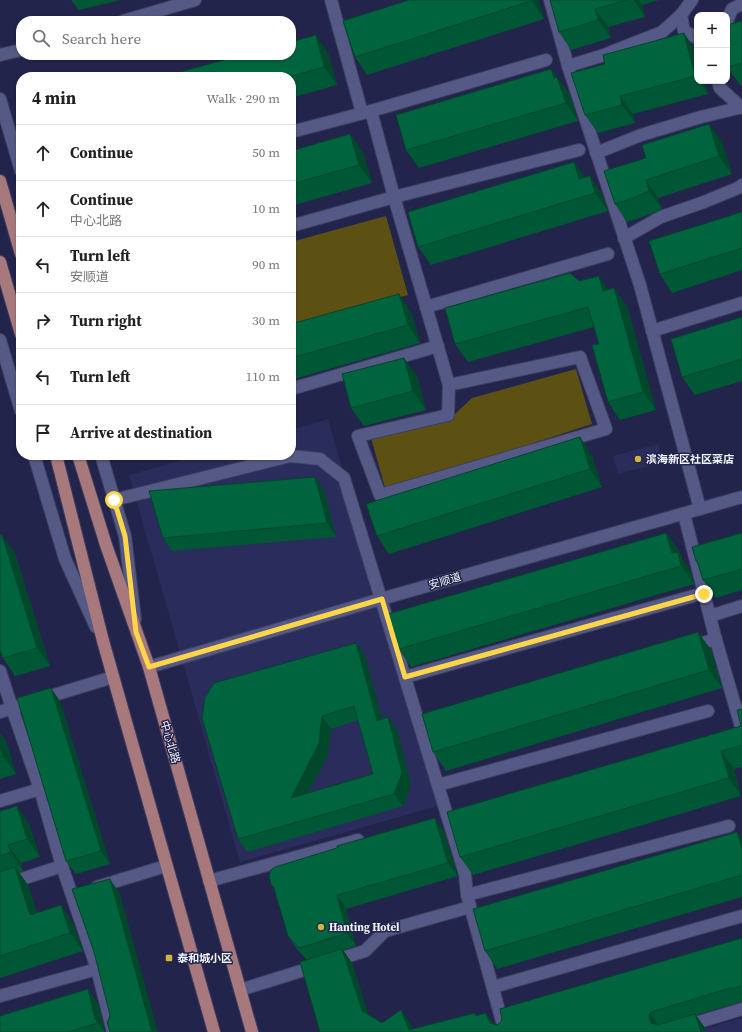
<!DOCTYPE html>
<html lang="en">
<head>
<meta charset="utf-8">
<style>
  :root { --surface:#fff; --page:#f2f2f2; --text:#202124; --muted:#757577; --line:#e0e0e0 }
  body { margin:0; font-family:"Source Serif 4","Noto Sans SC",serif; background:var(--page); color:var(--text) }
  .controls { position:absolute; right:12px; top:12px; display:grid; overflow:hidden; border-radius:8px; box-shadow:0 1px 3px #0004 }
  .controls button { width:36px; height:36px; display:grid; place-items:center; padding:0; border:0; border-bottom:1px solid var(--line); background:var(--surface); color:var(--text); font:20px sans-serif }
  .stop { position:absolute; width:12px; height:12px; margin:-9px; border:3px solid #ffd54a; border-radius:50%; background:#fff }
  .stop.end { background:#ffd54a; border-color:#fff; box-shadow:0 1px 4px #0008 }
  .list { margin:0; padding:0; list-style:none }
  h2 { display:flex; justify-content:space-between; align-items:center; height:52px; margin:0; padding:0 16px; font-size:17px }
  h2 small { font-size:13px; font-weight:400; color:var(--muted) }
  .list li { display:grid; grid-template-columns:26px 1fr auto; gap:12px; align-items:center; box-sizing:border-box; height:56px; padding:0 16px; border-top:1px solid var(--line) }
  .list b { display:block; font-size:15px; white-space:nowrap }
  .list p { margin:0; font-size:13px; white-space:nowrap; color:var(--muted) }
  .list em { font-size:13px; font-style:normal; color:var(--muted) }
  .icon { flex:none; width:22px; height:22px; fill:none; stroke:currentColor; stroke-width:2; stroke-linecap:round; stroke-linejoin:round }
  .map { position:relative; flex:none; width:742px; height:1032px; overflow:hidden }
  .search { position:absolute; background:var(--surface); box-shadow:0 1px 3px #0004; left:16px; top:16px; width:280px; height:44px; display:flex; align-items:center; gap:10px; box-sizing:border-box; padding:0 14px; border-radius:16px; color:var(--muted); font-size:15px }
  .panel { position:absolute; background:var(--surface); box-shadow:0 1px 3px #0004; left:16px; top:72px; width:280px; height:388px; border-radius:16px }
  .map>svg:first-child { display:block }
  .built { fill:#2a2c5c }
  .green { fill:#5c5113 }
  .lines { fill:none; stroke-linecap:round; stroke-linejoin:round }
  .minor-casing { stroke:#3f3e5e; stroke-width:14 }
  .major-casing { stroke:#3f3e5e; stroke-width:14 }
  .minor { stroke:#545986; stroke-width:12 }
  .major { stroke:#a8797c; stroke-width:12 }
  .wall { fill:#005735; fill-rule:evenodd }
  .shaded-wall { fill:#00472b }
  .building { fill:#00653e; stroke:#00472b; fill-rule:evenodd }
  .route { stroke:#ffd54a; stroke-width:5 }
  .poi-dot { fill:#cfb837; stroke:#22244c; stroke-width:1.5 }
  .labels { text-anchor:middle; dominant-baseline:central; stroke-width:3; stroke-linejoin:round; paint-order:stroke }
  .poi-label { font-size:11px; font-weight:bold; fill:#f2f4fe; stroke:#22244c; text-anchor:start }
  .street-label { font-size:11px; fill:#f2f4fe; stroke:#22244c }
</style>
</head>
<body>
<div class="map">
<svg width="742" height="1032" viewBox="0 0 742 1032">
  <rect width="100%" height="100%" fill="#22244c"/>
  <g class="built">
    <path d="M328,419L438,806L240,862L129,475L200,455H291V430Z"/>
    <path d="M658,444L663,462L618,474L613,456Z"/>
    <path d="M742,1018V1032H693Z"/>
  </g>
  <g class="green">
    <path d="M386,216L408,295L291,327V242Z"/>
    <path d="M576,369L592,424L386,491L371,438L455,414L472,398Z"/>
  </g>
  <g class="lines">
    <g class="minor-casing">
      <g id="minor">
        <path d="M331,0L362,113"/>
        <path d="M550,0L568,66L640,285L700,509"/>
        <path d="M692,0L681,15L684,31L697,38"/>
        <path d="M123,21L195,0"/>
        <path d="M727,21L732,9L742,4"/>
        <path d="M0,55L21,50"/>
        <path d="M568,66L601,56L662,32L681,15"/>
        <path d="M718,81L720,88L742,108"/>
        <path d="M0,99L21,171"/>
        <path d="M371,111L546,60"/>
        <path d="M291,132L371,111L394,197L291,226"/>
        <path d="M596,153L641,135L701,117L742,107"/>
        <path d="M624,238L661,217L704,202L738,188L742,185"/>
        <path d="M426,307L608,254"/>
        <path d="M652,331L742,303"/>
        <path d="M0,340L21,411"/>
        <path d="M449,385L448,415L358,436L380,495L606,429L580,357L449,385L394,197L579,150"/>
        <path d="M291,389L438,346"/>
        <path d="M34,455L65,559L96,627"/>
        <path d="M101,455L125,536L135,619"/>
        <path d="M114,500L290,456L320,459L344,478L465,874L467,895L505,1032"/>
        <path d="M684,514L714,633L742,730"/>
        <path d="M710,616L742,606"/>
        <path d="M690,647L716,639"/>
        <path d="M149,667L381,599L742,497"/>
        <path d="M0,671L12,708L19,706"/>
        <path d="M405,677L704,593"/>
        <path d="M41,699L113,677"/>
        <path d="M0,712L12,708L40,789L62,866L97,969L0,996"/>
        <path d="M438,785L708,711"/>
        <path d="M0,801L40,789"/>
        <path d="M209,881L358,840"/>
        <path d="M0,886L62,866"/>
        <path d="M97,887L166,866"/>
        <path d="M467,895L729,826"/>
        <path d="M97,969L113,1032"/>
        <path d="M493,987L742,916"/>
        <path d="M240,990L365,951L385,931L470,907"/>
        <path d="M666,1032L742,1009"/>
      </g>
    </g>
    <g class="major-casing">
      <g id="major">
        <path d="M0,181L21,254"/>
        <path d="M0,262L21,334"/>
        <path d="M56,455L103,641L214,1032"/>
        <path d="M78,455L106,545L149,667L252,1032"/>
      </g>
    </g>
    <use href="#minor" class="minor"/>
    <use href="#major" class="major"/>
  </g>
  <g class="wall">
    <path d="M71,0H121L79,10Z"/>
    <path d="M538,0L544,19L367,75L355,57L343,21Z"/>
    <path d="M550,0H659L642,5L645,17L608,27L611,38L571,50L559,32Z"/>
    <path d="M742,21V85H740L727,67Z"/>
    <path d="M696,51L697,54V81H704L708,94L633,114L635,123L598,133L585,115Z"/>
    <path d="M328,53L337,85L291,98V77H162Z"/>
    <path d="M551,69L570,95L578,121L419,168L406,150Z"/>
    <path d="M350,134L363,152L372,183L291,206V151Z"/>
    <path d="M722,142L732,174L658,198L662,209L651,214L627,222L615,204L604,171Z"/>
    <path d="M585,177L602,194L608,211L431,265L418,247Z"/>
    <path d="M742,212V270L672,293L660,274Z"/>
    <path d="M579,281L608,290L627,306L656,410L620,420L608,402L599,344L594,327L468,362L455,344Z"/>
    <path d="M411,312L420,343L291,380V324Z"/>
    <path d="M742,317V381L695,395L682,377Z"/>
    <path d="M417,376L426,410L364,426L351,408Z"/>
    <path d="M580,437L592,456L602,487L389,554L377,536Z"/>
    <path d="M324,490L336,537L172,551L163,538Z"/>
    <path d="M666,533L679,551L680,555L690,570L694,584L411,667L399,649Z"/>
    <path d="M742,533V590L716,598L703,580L699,566L696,561Z"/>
    <path d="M15,553L50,666L15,676L3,658Z"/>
    <path d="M698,632L711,650L722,688L446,771L433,752Z"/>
    <path d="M356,643L365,656L382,719L397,730L411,785L403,806L247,852L238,839ZM358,720L373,774L308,793L328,755L331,729Z"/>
    <path d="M60,701L110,864L76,874L66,861Z"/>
    <path d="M742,709V767L734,769L741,796L473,875L460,857L741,726Z"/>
    <path d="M0,733L6,741L16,774L0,779Z"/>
    <path d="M0,811L29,824L40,857L21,863L23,871L19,872L28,885L37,913L73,923L83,951L0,978Z"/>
    <path d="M444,831L458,876L346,909L356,946L343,950L352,963L368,1015L382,1023L401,1010L411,1025L413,1029L475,1013L477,1015L497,1025L742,938V1002H740L696,1015L705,1028L320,1032L307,960L297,949L288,936L275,890L271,884Z"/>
    <path d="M737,832L742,839V897L497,969L485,951Z"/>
    <path d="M88,989L98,1004L105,1032H0Z"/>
  </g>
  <g class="shaded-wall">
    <path d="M531,0H538L544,19Z"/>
    <path d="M634,0H639L642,5L645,17Z"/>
    <path d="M595,9L608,27L611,38L598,20Z"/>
    <path d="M684,33L696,51L697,54V79L695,76Z"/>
    <path d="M316,35L328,53L337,85L324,67Z"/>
    <path d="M551,69L570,95L578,121L566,103L554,78Z"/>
    <path d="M699,81H704L708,94Z"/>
    <path d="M620,96L633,114L635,123L622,105Z"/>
    <path d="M709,124L722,142L732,174L719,156Z"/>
    <path d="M350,134L363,152L372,183L359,165Z"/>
    <path d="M574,162L587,180L579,179Z"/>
    <path d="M590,176L602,194L608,211L595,193Z"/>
    <path d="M646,180L658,198L662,209L649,191Z"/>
    <path d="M599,276L611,294L603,291Z"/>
    <path d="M614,288L627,306L656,410L643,392Z"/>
    <path d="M399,294L411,312L420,343L408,325Z"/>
    <path d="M404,358L417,376L426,410L413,391Z"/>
    <path d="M580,437L592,456L602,487L590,469Z"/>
    <path d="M315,477L324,490L336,537L327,523Z"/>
    <path d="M666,533L679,551L680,555L690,570L694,584L672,553Z"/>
    <path d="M2,535L15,553L50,666L37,648Z"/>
    <path d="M698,632L711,650L722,688L709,670Z"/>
    <path d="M356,643L365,656L386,733L377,721Z"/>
    <path d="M51,688L60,701L110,864L101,851Z"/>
    <path d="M322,716L331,729L328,755L299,810L291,798Z"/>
    <path d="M388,717L397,730L411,785L403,806L394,794Z"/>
    <path d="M0,733L6,741L16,774L3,756L0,746Z"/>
    <path d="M721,751L734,769L741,796L729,778Z"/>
    <path d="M17,806L29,824L40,857L27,839Z"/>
    <path d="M435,818L444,831L458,876L448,863Z"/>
    <path d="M737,832L742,839V849Z"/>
    <path d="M8,845L21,863L23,871L11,852Z"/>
    <path d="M15,867L28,885L43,933L30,915Z"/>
    <path d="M110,879L120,894L158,1032H152Z"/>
    <path d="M337,895L346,909L356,946L347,933Z"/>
    <path d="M61,905L73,923L83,951L70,933Z"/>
    <path d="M342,949L352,963L372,1025L362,1011Z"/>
    <path d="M88,989L98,1004L105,1032L95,1019Z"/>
    <path d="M401,1010L411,1025L414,1032L409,1030Z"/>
    <path d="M486,1013L496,1027L490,1023Z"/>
    <path d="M650,1013L660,1027L651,1023L649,1016Z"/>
    <path d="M695,1014L705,1028L706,1032H701Z"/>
  </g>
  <g class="building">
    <path d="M409,0H531V1L355,57L343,21Z"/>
    <path d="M550,0H627L595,9L598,20L559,32Z"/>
    <path d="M742,21V63L727,67V25Z"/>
    <path d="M684,33L695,76L620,96L622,105L585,115L571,73L605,64L603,55Z"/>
    <path d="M316,35L324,67L288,77H162L242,55H291V42Z"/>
    <path d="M551,69L554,78L557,77L566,103L406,150L396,115Z"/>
    <path d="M709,124L719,156L646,180L649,191L638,196L615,204L604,171L646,158L642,145Z"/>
    <path d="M350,134L359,165L291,184V151Z"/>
    <path d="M574,162L579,179L590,176L595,193L418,247L408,212Z"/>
    <path d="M742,212V248L660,274L649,241Z"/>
    <path d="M570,273L579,281L599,276L603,291L614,288L643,392L608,402L592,345L599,344L588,307L455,344L445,308Z"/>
    <path d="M399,294L408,325L291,358V324Z"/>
    <path d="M742,317V359L682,377L671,339Z"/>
    <path d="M404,358L413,391L351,408L342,374Z"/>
    <path d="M580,437L590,469L377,536L366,504Z"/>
    <path d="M315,477L327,523L163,538L149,491Z"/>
    <path d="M666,533L672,553L678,552L681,566L399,649L388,614Z"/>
    <path d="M742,533V569L703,580L697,561H696L692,547Z"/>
    <path d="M0,534L2,535L37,648L3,658L0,650Z"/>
    <path d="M698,632L709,670L433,752L422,714Z"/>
    <path d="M356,643L377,721L388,717L402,773L394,794L238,839L202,718L205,698L214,683ZM354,706L373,774L291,798L319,743L322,716Z"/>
    <path d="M51,688L101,851L66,861L17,698Z"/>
    <path d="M742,709V745L721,751L729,778L460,857L447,812L741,726L737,710Z"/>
    <path d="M0,746L3,756L0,757Z"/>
    <path d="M17,806L27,839L8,845L11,852L0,856V811Z"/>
    <path d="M435,818L448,863L337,895L347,933L299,948L288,936L274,888L271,884L269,876L271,870L275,867L337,848V846Z"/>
    <path d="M737,832L742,849V875L485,951L473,909Z"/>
    <path d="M15,867L30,915L61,905L70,933L0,956V872Z"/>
    <path d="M110,879L152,1032H110L107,1022L109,1019L110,1015L94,952L72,889Z"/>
    <path d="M742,938V986L735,988H730L654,1011L650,1013L649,1016L651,1023L658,1025L695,1014L701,1032H320L300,962L342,949L362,1011L382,1023L401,1010L409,1030L475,1013L476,1016L486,1013L490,1023L497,1025L500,1023L502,1019L500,1009Z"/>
    <path d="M88,989L95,1019L98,1023L68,1032H0V1016Z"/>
  </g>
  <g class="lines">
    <path class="route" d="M114,500L125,536L136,632L149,667L382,599L405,677L704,594"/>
  </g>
  <g class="poi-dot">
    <circle cx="638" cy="459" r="4"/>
    <circle cx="321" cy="927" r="4"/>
    <rect x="165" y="954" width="8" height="8" rx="2"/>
  </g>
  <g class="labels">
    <g class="poi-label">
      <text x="646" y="459">滨海新区社区菜店</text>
      <text x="329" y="927">Hanting Hotel</text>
      <text x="177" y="958">泰和城小区</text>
    </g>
    <g class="street-label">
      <text transform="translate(445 581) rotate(-16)">安顺道</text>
      <text transform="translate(170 742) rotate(74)">中心北路</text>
    </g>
  </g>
</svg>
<div class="controls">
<button>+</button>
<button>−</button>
</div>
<div class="stop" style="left:114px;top:500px"></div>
<div class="stop end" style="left:704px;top:594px"></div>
<div class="search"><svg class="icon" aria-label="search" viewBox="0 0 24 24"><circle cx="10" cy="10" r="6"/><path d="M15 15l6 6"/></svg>Search here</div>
<section class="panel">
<h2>4 min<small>Walk · 290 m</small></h2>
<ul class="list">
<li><svg class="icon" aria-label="ahead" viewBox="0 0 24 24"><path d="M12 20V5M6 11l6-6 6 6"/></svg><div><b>Continue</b></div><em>50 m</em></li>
<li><svg class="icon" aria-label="ahead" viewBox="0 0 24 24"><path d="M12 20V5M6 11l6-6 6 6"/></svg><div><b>Continue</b><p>中心北路</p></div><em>10 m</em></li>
<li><svg class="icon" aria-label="left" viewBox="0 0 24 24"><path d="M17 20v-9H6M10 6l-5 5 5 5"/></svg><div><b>Turn left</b><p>安顺道</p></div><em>90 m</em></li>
<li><svg class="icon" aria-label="right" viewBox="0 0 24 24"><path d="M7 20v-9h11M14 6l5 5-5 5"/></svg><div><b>Turn right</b></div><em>30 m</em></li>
<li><svg class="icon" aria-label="left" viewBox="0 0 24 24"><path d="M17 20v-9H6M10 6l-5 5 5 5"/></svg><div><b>Turn left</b></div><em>110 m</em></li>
<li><svg class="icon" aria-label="arrive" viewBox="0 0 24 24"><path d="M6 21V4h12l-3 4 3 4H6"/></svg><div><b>Arrive at destination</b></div></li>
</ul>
</section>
</div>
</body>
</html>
